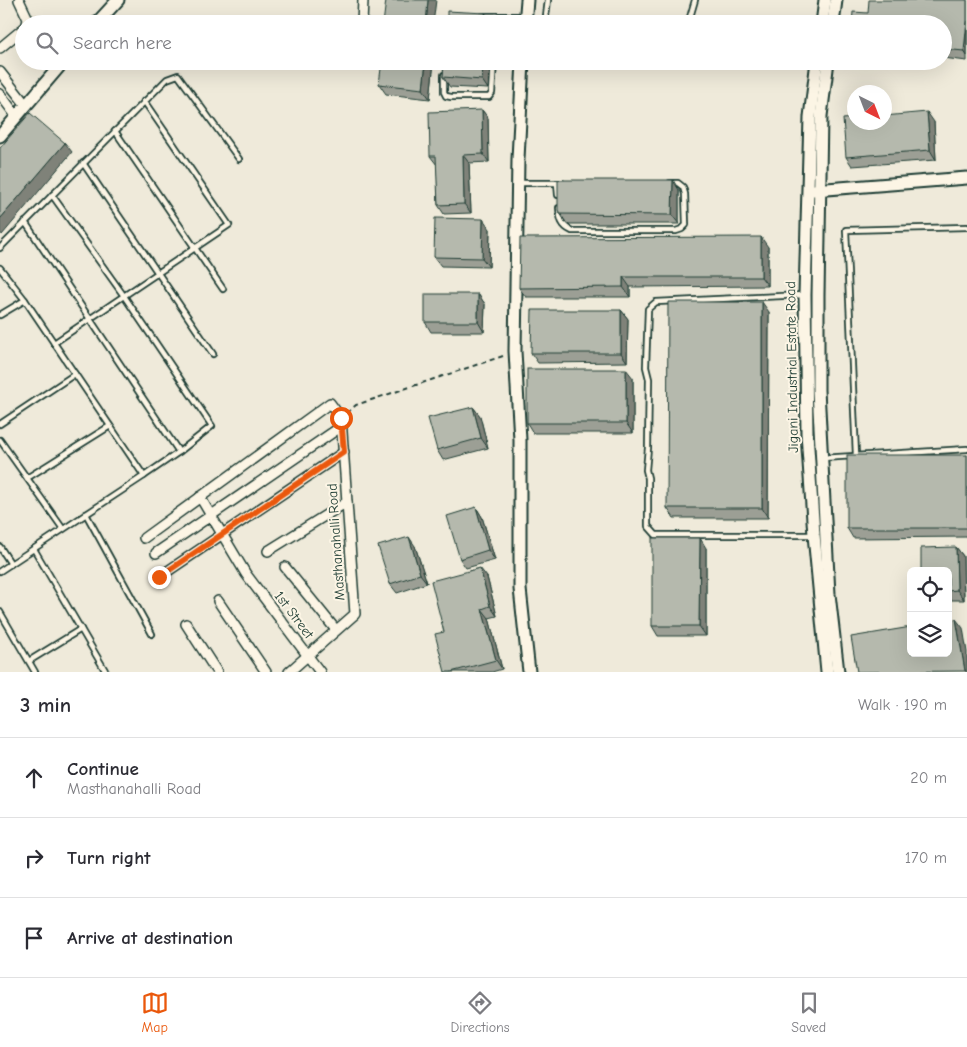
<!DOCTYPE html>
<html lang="en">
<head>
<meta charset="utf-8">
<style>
  :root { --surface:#fff; --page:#f2f2f3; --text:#2b2b33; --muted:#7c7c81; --line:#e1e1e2; --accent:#ea580c }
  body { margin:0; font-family:"Comic Neue",sans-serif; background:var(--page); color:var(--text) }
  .controls { position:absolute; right:15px; bottom:15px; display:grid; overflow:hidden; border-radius:8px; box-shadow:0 5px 20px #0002 }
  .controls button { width:45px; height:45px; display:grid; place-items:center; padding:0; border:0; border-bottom:1px solid var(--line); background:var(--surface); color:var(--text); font:25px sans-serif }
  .compass { position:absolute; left:847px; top:85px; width:45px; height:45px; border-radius:50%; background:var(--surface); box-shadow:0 5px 20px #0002; rotate:138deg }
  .stop { position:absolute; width:15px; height:15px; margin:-11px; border:4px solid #ea580c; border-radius:50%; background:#fff }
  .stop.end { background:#ea580c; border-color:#fff; box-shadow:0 1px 5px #0008 }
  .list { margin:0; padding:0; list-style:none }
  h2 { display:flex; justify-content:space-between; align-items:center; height:65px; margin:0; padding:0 20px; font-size:21px }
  h2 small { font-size:16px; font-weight:400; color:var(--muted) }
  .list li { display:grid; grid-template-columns:32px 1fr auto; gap:15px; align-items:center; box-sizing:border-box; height:80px; padding:0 20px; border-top:1px solid var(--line) }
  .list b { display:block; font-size:19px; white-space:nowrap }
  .list p { margin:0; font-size:16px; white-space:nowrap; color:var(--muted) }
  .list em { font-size:16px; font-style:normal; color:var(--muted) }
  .icon { flex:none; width:28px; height:28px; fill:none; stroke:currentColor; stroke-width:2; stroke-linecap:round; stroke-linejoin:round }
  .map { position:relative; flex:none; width:967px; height:672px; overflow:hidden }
  .search { position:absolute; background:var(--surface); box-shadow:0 5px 20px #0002; left:15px; right:15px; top:15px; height:55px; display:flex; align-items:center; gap:12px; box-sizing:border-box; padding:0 18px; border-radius:28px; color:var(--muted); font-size:19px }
  .sheet { height:305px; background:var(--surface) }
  nav { display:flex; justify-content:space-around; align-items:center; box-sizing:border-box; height:70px; border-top:1px solid var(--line); background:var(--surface); font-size:14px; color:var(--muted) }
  nav a { display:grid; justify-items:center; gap:2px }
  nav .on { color:var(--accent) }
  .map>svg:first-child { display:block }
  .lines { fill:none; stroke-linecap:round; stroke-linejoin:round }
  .lane-casing { stroke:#1f3d34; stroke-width:8 }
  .street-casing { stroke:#1f3d34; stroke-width:12 }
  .secondary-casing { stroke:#1f3d34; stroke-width:15 }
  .path { stroke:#1f3d34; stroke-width:2; stroke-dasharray:5 4; stroke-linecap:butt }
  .lane { stroke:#fcf5e5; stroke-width:4.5 }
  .street { stroke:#fcf5e5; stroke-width:9 }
  .secondary { stroke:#fcf5e5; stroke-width:11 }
  .wall { fill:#9c9f95; stroke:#1f3d34 }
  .shaded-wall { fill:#7f8279; stroke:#1f3d34 }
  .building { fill:#b5b9ad; stroke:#1f3d34 }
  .route { stroke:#ea580c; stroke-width:6 }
  .labels { text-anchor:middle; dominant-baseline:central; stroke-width:4; stroke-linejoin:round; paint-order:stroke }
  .street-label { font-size:14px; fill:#1f3d34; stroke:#fcf5e5 }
</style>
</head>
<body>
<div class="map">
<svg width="967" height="672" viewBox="0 0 967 672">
  <rect width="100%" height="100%" fill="#efeada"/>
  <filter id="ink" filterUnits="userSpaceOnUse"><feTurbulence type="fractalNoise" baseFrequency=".02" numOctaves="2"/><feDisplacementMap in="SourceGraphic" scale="10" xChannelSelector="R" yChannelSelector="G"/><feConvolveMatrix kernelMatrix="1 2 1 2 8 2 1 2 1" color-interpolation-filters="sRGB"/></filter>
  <g filter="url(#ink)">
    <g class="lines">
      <g class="lane-casing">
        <g id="lane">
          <path d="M482,16H524"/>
          <path d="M496,24V16"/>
          <path d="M545,24L548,0"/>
          <path d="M688,24L695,0"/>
          <path d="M444,75V92L446,96L451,97H489L492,93L494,61"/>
          <path d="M115,131L223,289"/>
          <path d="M83,163L213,354"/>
          <path d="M518,183H562"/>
          <path d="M557,183L558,195"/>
          <path d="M52,195L124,296L212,426L179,452L144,476"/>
          <path d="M559,208C560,219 561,226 572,231H676L682,229L686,225L685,194L683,187L678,183H670"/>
          <path d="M25,222L179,452"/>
          <path d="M0,248L167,79L178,75L239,159"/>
          <path d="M0,268L25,300"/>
          <path d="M803,295L656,302L648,309L646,367L649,379L648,448L646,470L648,478V526L656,535H813"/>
          <path d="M0,315L25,300L144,476L0,571"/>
          <path d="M54,343L229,225L144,101"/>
          <path d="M0,424L75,374"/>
          <path d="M0,440L63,529"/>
          <path d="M856,455L846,230L967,227"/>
          <path d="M822,458L967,449"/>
          <path d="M27,478L110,426"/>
          <path d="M86,514L152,634"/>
          <path d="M0,547L11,564"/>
          <path d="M34,549L106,672"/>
          <path d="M0,612L35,672"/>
          <path d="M29,661L81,629"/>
        </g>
      </g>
      <g class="street-casing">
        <g id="street">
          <path d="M19,0L28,19L27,24"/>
          <path d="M362,24L363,0"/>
          <path d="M0,48L24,28"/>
          <path d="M0,72L26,105"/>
          <path d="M0,94L17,117"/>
          <path d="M200,497L246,574L320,672"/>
          <path d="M144,538L330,403L341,418L355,614L289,672"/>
          <path d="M268,551L347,502"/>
          <path d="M156,553L342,426"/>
          <path d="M285,567L336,630"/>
          <path d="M159,577L344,452"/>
          <path d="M218,601L266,672"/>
          <path d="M186,624L217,672"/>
        </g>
      </g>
      <g class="secondary-casing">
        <g id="secondary">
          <path d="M96,24L118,0"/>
          <path d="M525,24L527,0"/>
          <path d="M822,24L825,0"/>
          <path d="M833,24L836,0"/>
          <path d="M523,61L518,159L515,351L520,440V589L529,672"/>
          <path d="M817,61L810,117L805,295L807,433L814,535L827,672"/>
          <path d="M828,61L821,116L818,295V390L829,594L838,672"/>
          <path d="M0,136L64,61"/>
          <path d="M814,190L967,178"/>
        </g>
      </g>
      <path class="path" d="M347,413L356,405L506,355"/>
      <use href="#lane" class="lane"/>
      <use href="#street" class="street"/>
      <use href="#secondary" class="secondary"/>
    </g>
    <g class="wall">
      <path d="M967,0V61L943,58V24L868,13Z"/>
      <path d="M434,61L430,99L386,94L379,84Z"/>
      <path d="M444,61H491L488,89L450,87L443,77Z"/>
      <path d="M482,110L488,118L489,162L469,163L471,213L444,214L438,205L437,165L430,156Z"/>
      <path d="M934,122L936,160L852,166L846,157Z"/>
      <path d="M679,190V224H567L558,210Z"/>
      <path d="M490,229L489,267L441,266L434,257Z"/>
      <path d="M768,247V286L630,287V297H526L519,288Z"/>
      <path d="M478,294L485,304L484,332H431L425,322Z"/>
      <path d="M621,310L628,319L627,362L538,363L531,353Z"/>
      <path d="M769,312L768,518H674L667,508Z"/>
      <path d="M633,378V433H533L527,423Z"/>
      <path d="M473,407L480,416L488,448L443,460L437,450Z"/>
      <path d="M967,455V537L853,538L847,528Z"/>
      <path d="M476,507L482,517L495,560L466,568L460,559Z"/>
      <path d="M415,546L427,583L397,593L390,584Z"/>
      <path d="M956,547L963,556L964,600H948V571Z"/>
      <path d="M706,548V636H658L652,626Z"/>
      <path d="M487,577L497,616L489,618L502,669L492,672H445Z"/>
    </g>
    <g class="shaded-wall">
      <path d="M428,0H436L433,24H426Z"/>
      <path d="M485,13L492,24H487Z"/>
      <path d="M967,21V56L964,51Z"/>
      <path d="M426,61H434L430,99L423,89Z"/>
      <path d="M483,61H491L488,89L482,80Z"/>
      <path d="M482,110L488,118L489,162L483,154Z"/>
      <path d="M927,112L934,122L936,160L930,150Z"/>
      <path d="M65,143L72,152L2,235L0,232V219Z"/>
      <path d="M463,155L469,163L471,213L464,204Z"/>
      <path d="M673,180L679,190V224L672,215Z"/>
      <path d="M483,219L490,229L489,267L482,258Z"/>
      <path d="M761,237L768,247V286L761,277Z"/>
      <path d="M623,277L630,287V297L623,287Z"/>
      <path d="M478,294L485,304L484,332L478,322Z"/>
      <path d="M762,302L769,312L768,518L762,508Z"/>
      <path d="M621,310L628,319L627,362L621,353Z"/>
      <path d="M626,369L633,378V433L626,423Z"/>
      <path d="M473,407L480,416L488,448L481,438Z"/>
      <path d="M476,507L482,517L495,560L488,550Z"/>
      <path d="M409,537L415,546L427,583L420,574Z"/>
      <path d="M700,538L706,548V636L699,626Z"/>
      <path d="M956,547L963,556L964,600L957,590Z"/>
      <path d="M480,568L487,577L497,616L490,606Z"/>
      <path d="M482,609L489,618L502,669L496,660Z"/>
      <path d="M956,619L963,628L967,652V672L965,671Z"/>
    </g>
    <g class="building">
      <path d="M386,0H428L426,24H383Z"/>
      <path d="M869,0H967V21L964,51L943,49V24H852L853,12L868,13Z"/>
      <path d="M447,11L485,13L487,18V24H447Z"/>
      <path d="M382,61H426L423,89L379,84Z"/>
      <path d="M444,61H483L482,80L443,77Z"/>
      <path d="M482,110L483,154L463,155L464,204L438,205L436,156H430L429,112Z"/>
      <path d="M927,112L930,150L846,157L843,119L854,118V122H884V116Z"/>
      <path d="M30,113L65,143L0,219V148Z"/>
      <path d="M558,180H673L672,215L560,214L558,210Z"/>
      <path d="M435,218L483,219L482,258L434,257Z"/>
      <path d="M761,237V277H623V287L519,288L520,238Z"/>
      <rect x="425" y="294" width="53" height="28"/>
      <path d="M668,302H762V508H667Z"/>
      <path d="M532,310H621V353H531Z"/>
      <rect x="527" y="369" width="99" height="54"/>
      <path d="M473,407L481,438L437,450L428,418Z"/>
      <rect x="847" y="455" width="120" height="73"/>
      <path d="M476,507L488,550L460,559L447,516Z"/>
      <path d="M409,537L420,574L390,584L378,546Z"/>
      <path d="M652,538H700L699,626H652Z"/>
      <path d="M956,547L957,590L948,591V571H921V548Z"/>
      <path d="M480,568L490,606L482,609L496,660L451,672H445L435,634L444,632L431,581Z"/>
      <path d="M956,619L965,671L857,672L851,637L911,627V653H948V620Z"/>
    </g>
  </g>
  <g class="lines" filter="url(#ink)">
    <path class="route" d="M159,577L344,452L341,418"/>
  </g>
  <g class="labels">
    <g class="street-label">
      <text transform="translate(792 367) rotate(-91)">Jigani Industrial Estate Road</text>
      <text transform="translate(336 542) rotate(-94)">Masthanahalli Road</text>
      <text transform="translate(294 615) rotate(53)">1st Street</text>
    </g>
  </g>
</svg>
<div class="controls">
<button><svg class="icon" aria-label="locate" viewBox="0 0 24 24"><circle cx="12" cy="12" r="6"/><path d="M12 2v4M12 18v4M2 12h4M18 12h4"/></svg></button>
<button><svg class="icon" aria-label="layers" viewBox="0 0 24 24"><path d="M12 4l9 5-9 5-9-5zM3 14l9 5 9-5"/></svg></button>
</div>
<svg class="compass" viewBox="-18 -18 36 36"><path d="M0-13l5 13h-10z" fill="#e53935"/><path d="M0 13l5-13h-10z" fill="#7c7c81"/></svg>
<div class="stop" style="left:341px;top:418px"></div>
<div class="stop end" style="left:159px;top:577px"></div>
<div class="search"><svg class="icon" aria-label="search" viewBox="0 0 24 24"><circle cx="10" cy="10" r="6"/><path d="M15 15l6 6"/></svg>Search here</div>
</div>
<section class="sheet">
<h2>3 min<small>Walk · 190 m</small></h2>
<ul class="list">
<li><svg class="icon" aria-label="ahead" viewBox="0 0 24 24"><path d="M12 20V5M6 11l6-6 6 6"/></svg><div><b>Continue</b><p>Masthanahalli Road</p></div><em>20 m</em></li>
<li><svg class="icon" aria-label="right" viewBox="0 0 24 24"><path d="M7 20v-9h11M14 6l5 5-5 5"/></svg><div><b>Turn right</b></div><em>170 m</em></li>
<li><svg class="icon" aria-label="arrive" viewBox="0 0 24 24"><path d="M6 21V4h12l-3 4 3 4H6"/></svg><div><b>Arrive at destination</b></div></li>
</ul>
</section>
<nav>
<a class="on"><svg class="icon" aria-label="map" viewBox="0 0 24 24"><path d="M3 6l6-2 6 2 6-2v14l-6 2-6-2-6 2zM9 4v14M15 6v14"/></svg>Map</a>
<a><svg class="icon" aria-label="directions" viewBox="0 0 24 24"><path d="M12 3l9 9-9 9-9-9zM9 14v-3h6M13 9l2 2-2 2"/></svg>Directions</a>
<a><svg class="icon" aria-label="saved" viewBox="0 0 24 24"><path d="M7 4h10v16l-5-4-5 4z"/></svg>Saved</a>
</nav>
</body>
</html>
